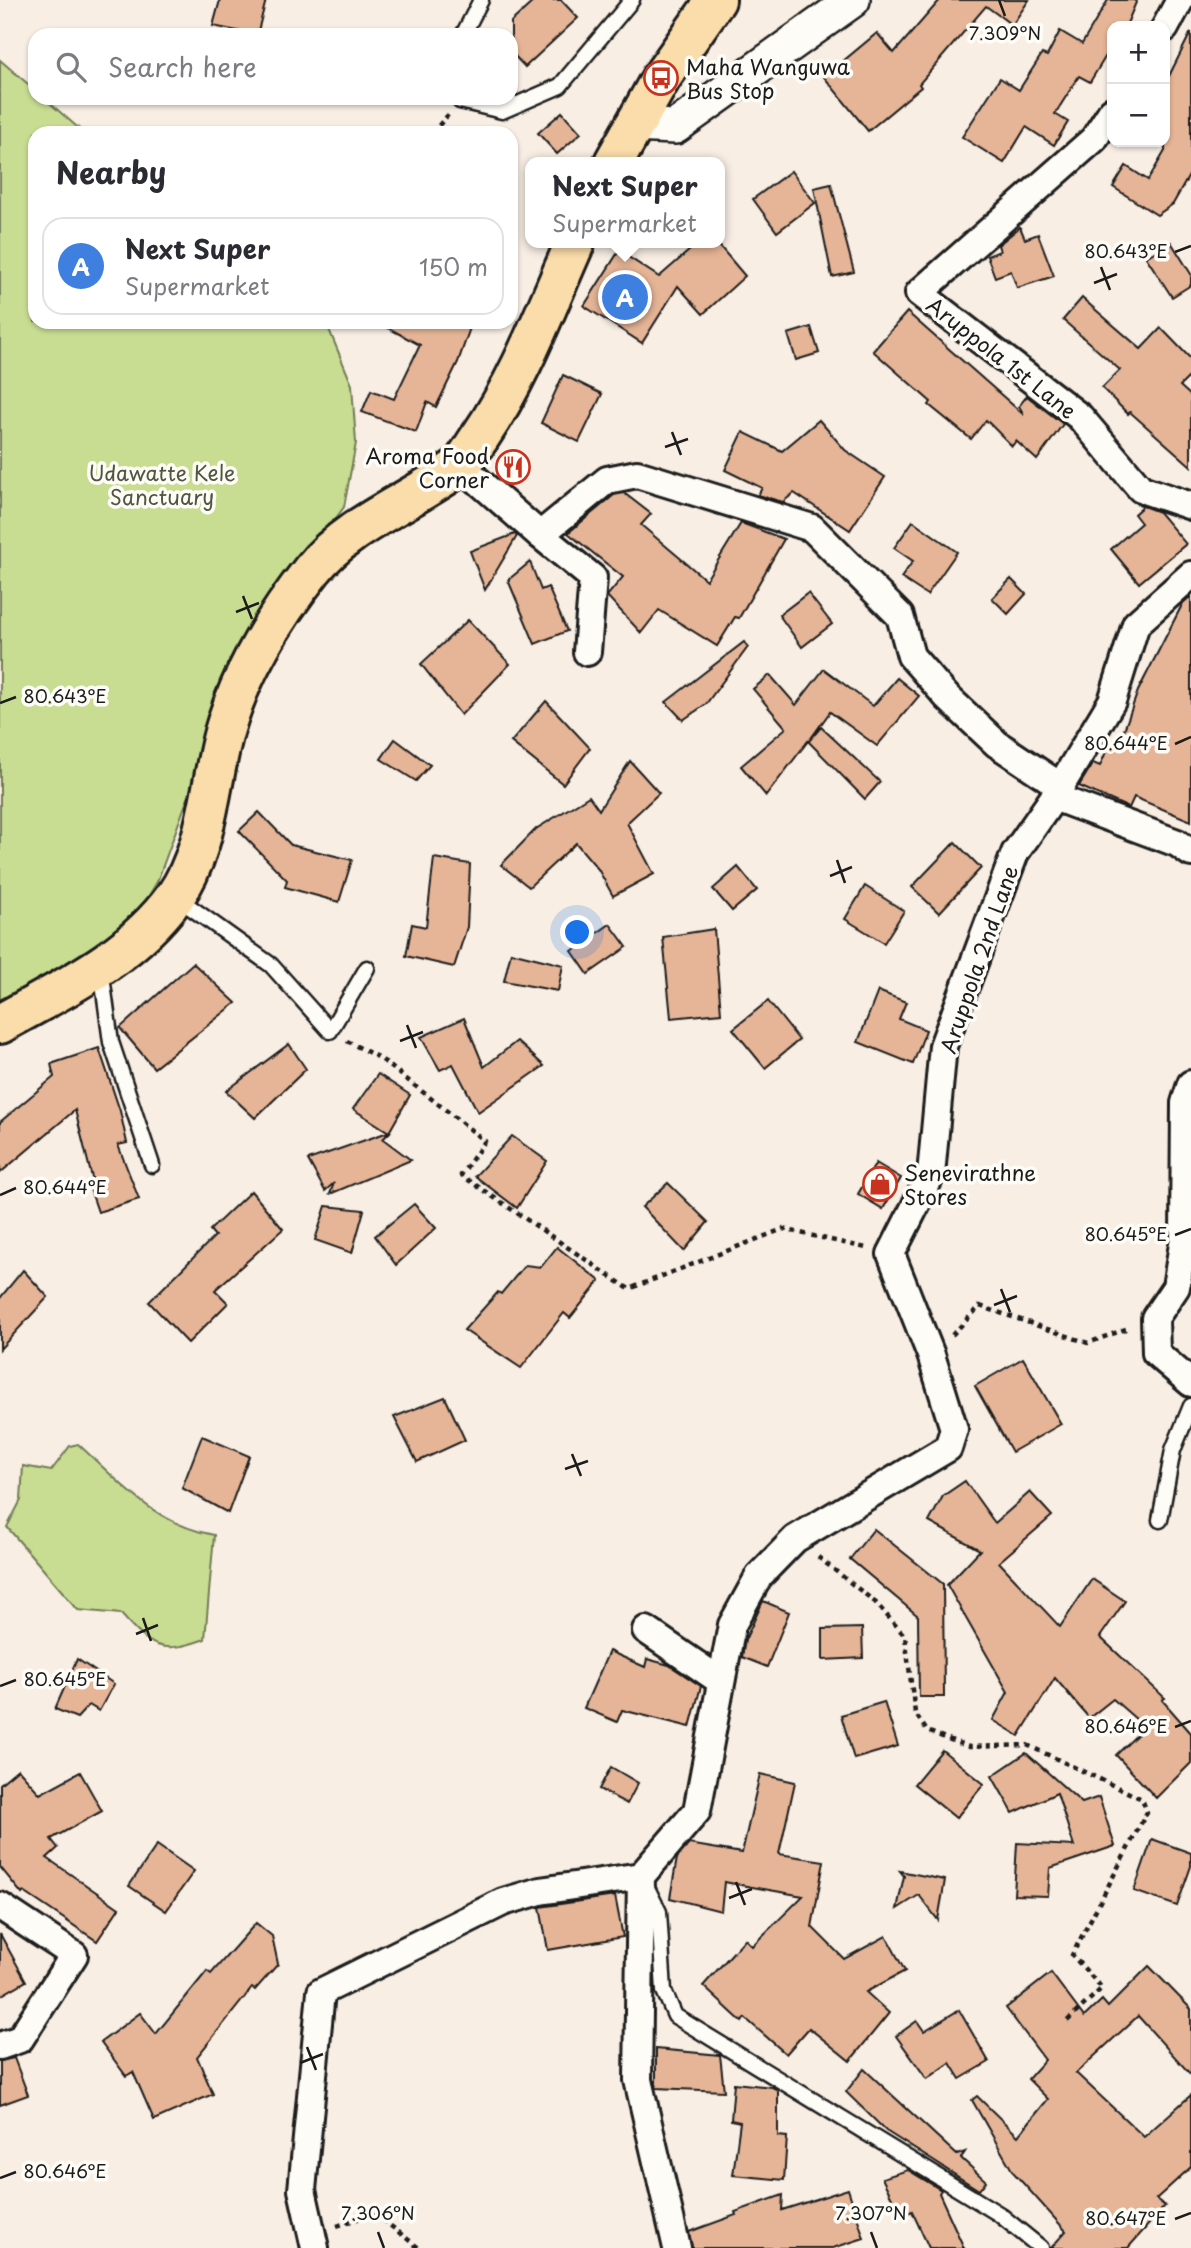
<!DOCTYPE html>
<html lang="en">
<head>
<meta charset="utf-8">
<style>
  :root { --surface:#fff; --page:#f7f7f7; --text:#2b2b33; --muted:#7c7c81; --line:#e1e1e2; --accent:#c8321e }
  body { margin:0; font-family:"Playpen Sans",sans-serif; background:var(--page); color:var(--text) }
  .controls { position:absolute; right:21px; top:21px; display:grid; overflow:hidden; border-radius:14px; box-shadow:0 2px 5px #0004 }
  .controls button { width:63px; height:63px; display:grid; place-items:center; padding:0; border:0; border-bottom:2px solid var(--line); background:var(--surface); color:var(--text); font:35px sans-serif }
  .you { position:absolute; left:578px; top:933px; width:24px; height:24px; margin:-18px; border:5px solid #fff; border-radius:50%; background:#1a73e8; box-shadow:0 0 0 10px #1a73e833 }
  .badge { display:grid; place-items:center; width:46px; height:46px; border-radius:50%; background:var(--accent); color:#fff; font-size:23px; font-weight:700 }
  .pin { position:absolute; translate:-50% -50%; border:4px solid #fff; box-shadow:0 2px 7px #0006 }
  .popup { position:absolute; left:525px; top:157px; width:200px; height:91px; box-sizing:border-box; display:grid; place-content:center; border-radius:14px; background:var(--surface); filter:drop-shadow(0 2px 5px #0005); font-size:23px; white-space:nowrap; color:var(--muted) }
  .popup b { font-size:26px; color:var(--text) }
  .popup::after { content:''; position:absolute; left:50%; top:100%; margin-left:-14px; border:14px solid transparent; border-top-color:var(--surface) }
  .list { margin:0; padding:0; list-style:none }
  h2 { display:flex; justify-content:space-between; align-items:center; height:91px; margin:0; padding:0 28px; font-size:30px }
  h2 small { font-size:23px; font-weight:400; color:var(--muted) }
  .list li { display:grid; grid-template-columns:46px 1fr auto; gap:21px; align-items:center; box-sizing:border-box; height:98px; margin:0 14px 14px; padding:0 14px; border:2px solid var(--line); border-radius:21px }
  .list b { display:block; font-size:26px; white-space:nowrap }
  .list p { margin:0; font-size:23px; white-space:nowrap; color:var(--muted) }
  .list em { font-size:23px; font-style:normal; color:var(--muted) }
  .icon { flex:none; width:38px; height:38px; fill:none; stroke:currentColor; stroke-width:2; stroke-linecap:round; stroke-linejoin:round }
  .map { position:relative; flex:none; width:1191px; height:2248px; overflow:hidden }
  .search { position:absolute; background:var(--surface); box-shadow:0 2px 5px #0004; left:28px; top:28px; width:490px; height:77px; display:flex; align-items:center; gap:18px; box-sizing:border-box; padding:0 24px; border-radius:21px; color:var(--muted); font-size:26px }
  .panel { position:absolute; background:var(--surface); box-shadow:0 2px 5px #0004; left:28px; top:126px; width:490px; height:203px; border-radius:21px }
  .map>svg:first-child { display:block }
  .green { fill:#c8dd92; stroke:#727c57; stroke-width:2 }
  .building { fill:#e6b597; stroke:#1c1c1c; stroke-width:2 }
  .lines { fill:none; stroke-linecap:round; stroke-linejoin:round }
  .service-casing { stroke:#1c1c1c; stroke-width:19 }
  .minor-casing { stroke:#1c1c1c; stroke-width:32 }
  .tertiary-casing { stroke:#1c1c1c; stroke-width:38 }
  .primary-casing { stroke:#1c1c1c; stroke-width:44 }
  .path { stroke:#1c1c1c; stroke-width:4.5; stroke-dasharray:5 5; stroke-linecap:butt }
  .service { stroke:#fdfcf7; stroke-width:14 }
  .minor { stroke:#fdfcf7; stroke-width:26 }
  .tertiary { stroke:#fdfcf7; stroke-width:33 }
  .primary { stroke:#faddab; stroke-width:38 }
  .ticks { fill:none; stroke:#1c1c1c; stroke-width:2.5 }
  .labels { text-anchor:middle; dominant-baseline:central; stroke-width:7; stroke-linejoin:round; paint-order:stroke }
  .poi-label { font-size:21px; fill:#1c1c1c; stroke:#fdfcf7; text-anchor:start }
  .street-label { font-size:21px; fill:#1c1c1c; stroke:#fdfcf7 }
  .park-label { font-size:21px; fill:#50563f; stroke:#fdfcf7 }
  .ticks-label { font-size:18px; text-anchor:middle; fill:#1c1c1c; stroke:#fdfcf7; stroke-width:7; stroke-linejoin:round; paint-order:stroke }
</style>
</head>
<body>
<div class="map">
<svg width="1191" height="2248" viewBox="0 0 1191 2248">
  <rect width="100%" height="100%" fill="#f8eee4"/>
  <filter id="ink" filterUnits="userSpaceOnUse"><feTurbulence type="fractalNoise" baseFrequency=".0143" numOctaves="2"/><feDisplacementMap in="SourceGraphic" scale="14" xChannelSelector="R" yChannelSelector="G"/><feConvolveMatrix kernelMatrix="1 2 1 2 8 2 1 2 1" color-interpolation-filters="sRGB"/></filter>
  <g filter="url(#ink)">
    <g class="green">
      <path d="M0,60L35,90V98H44L84,133H35V322H326L352,385L356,443L344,507L302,564L223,702L157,882L134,920L0,1024Z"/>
      <path d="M78,1444C122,1484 154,1524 214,1535L205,1639C161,1655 151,1648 121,1614L78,1610L7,1527L21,1500L23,1466L51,1471L70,1446Z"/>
    </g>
    <g class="building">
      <path d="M220,0H266L257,35L213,26Z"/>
      <path d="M535,0H561L578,18L525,67L511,52V22Z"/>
      <path d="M940,0H1029L1012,25L986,6L919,84L921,87L868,131L824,77L877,33L894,53Z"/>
      <path d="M1108,0H1137L1126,26H1112V46L1090,82L1079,76L1055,114L1068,122L1054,145L1026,127L1004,163L962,137L1000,78L1019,90L1042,54L1047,56L1060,31L1082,44Z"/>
      <path d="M1191,32V172L1173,204L1157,215L1113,187L1126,166L1148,180L1165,151V84Z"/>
      <path d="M562,112L581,133L557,154L538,133Z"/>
      <path d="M791,171L815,203L777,232L753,199Z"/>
      <path d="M831,184L854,272L832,277L814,188Z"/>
      <path d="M1020,227L1025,239L1038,234L1054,276L1017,288L1011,271L995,277L987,256L1000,251L998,245Z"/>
      <path d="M1171,242L1191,274V285L1172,297L1146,257Z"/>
      <path d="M698,243H717L745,276L703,314L678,286L642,343L584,306L619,251L659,277Z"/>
      <path d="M1082,298L1141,349L1161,328L1191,359V375L1180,386L1191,396V466L1130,412L1128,414L1102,388L1120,370L1063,320Z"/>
      <path d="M907,312L1024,415L1019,406L1027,396L1063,424L1037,460L1016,441L1012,446L986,420L971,439L929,405L931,402L873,351Z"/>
      <path d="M377,322H472L458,362L436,407L427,402L416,432L362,412L371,390L394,399L420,345Z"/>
      <path d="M811,327L819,353L796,360L788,334Z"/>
      <path d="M563,375L602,394L579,442L541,423Z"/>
      <path d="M819,420L845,450L885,477L850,530L794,493L783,502L758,495L762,488L725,470L743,432L782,451Z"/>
      <path d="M624,493L651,514L641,525L706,580L741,523L784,539L739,618L735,617L717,646L659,610L641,633L607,596L623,577L568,533L614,495Z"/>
      <path d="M1143,506L1159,512L1186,544L1139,583L1111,549L1141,523L1134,514Z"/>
      <path d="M913,521L957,552L927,595L901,578L913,561L894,548Z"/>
      <path d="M515,534L517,536L485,590L470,551Z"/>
      <path d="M530,562L541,590L548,587L567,631L535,644L508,580Z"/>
      <path d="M1011,579L1026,594L1008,614L992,598Z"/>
      <path d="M808,593L832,624L802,647L779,615Z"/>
      <path d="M1191,596V821L1134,797L1129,808L1079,786L1093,763L1100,766L1111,740L1119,744L1138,691L1183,603Z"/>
      <path d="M468,620L510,664L461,715L421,664Z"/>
      <path d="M744,642L748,647L706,704L683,720L666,702Z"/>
      <path d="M824,669L873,706L897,678L919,696L877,746L830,712L809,741L821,727L880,782L865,799L808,741L766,796L741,766L786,728L753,689L770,675L796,705Z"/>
      <path d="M546,701L590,748L563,784L511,742Z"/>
      <path d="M395,739L430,765L416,781L381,759Z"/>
      <path d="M630,761L659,793L627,823L654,874L613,896L598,869L576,843L529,887L501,865L536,829L589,796L599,810Z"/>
      <path d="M259,812L291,845L352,860L339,902L285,887L287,880L239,831Z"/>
      <path d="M955,842L981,868L939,913L912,887Z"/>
      <path d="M434,858L470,864L467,927L454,967L406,956L412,924L426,927Z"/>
      <path d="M738,867L757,890L732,911L713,889Z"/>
      <path d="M865,886L904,911L884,943L845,919Z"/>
      <path d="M610,924L627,947L588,974L572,951Z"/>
      <path d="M714,929L721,1013L671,1018L663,937Z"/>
      <path d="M511,952L563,965L558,991L504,981Z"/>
      <path d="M193,963L236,1003L154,1068L120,1028Z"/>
      <path d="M878,991L906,1002L899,1019L926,1030L913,1064L858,1042Z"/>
      <path d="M768,1001L799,1040L765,1068L733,1029Z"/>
      <path d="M464,1018L484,1067L517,1041L544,1066L478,1112L453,1064L440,1070L421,1037Z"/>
      <path d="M289,1044L306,1069L255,1118L226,1091Z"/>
      <path d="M99,1048L120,1111L127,1143L118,1145L139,1199L98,1212L88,1183L93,1182L75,1110L0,1173V1122L54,1077L51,1064Z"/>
      <path d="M378,1074L410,1095L389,1132L353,1109Z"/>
      <path d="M391,1131L383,1139L411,1160L330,1194L334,1183L325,1191L308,1160Z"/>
      <path d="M512,1136L547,1161L517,1208L475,1176Z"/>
      <path d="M876,1163L901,1178L883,1209L858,1194Z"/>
      <path d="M668,1183L708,1222L684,1251L642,1207Z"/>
      <path d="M251,1191L283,1229L215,1290L228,1303L188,1343L149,1302L215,1236L210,1230Z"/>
      <path d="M414,1204L436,1228L396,1265L375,1236Z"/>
      <path d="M326,1206L364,1210L352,1253L315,1240Z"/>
      <path d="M557,1247L600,1281L570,1318L564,1313L521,1368L464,1330L498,1292L501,1294L525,1265L541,1267Z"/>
      <path d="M23,1270L48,1297L0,1349V1298Z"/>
      <path d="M1023,1358L1061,1424L1012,1452L975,1386Z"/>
      <path d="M445,1397L465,1440L417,1462L394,1417Z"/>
      <path d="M202,1436L249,1456L228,1513L182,1488Z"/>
      <path d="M965,1481L995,1523L1030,1492L1052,1516L999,1562L1060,1627L1092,1579L1125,1601L1100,1637L1165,1698L1162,1700L1191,1733V1763L1156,1798L1116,1755L1145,1727L1113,1699L1089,1718L1055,1678L1019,1736L993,1720L1008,1692L947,1585L980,1550L929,1522L943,1496Z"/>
      <path d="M874,1529L943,1584L944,1697H919L918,1616L850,1559Z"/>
      <path d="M763,1601L789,1612L767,1667L742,1657L745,1640Z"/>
      <path d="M862,1628L863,1658L823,1660V1629Z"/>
      <path d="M609,1651L645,1667L647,1659L669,1665L701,1686L690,1727L622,1710L617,1722L584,1708Z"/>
      <path d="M77,1659L114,1684L99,1711L89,1705L77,1718L55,1709Z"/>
      <path d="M884,1702L898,1746L854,1759L841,1715Z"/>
      <path d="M942,1750L984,1784L956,1818L914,1784Z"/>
      <path d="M1026,1753L1082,1803L1099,1797L1115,1846L1050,1868L1048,1896L1014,1895L1017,1843L1074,1846L1057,1793L1013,1813L992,1776Z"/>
      <path d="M611,1767L638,1783L627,1804L599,1789Z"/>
      <path d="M18,1769L40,1794L80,1772L102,1811L51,1839L58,1848L47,1858L119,1908L97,1941L24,1892L22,1894L0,1867V1784Z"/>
      <path d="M760,1774L795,1782L779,1854L824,1861L812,1927L844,1959L886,1936L905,1971L866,1992L889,2013L850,2061L809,2028L786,2054L745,2018L742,2022L703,1986L745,1939L752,1946L803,1896L724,1882L721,1911L670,1898L677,1858L689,1844L742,1853Z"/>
      <path d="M1152,1839L1191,1853V1866L1177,1906L1134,1891Z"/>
      <path d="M157,1845L194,1871L166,1911L129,1886Z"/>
      <path d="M900,1871L945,1880L938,1920L919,1895L897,1909L904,1876Z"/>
      <path d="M615,1896L623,1937L548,1950L540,1907Z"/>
      <path d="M256,1923L272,1936L278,1964L255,1990L252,1988L197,2057L213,2094L154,2120L133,2072L126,2076L101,2042L140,2013L156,2034L207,1971L211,1974Z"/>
      <path d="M0,1934L26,1981L0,1996Z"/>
      <path d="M1149,1966L1191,2009V2075L1138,2016L1076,2073L1144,2137L1191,2095V2167L1156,2199L1165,2206L1128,2248H1051L1066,2231L1013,2172L972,2100L977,2096L1018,2136L1048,2099L1028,2079L1045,2060L1006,2008L1051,1973L1084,2017L1102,2000L1108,2007Z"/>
      <path d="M959,2010L989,2062L960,2079L950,2063L927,2079L896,2036L917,2021L924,2031Z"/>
      <path d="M656,2049L720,2055L724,2091L656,2088Z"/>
      <path d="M14,2058L28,2095L0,2105V2061Z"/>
      <path d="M864,2069L957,2155L965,2152L961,2158L986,2181L979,2190L886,2131L846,2092Z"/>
      <path d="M734,2083L772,2087L778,2090V2136L787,2137L784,2180L733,2175L740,2122L731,2120Z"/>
      <path d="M908,2170L941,2190L939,2193L964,2248H929L912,2211L901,2216L882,2178Z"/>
      <path d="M848,2189L864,2238L833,2248H692L689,2232L736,2215L735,2212L783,2195L782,2210Z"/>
    </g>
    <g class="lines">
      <g class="service-casing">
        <g id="service">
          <path d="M463,35L481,0"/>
          <path d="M459,98L460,101L502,111L560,86L632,0"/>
          <path d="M176,897L271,965L330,1031L367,968"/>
          <path d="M101,969L111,1042L152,1165"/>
          <path d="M1160,1520L1173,1450L1191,1406"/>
          <path d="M646,1886L659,1912L664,1991L675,2016L999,2214L1041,2248"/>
        </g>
      </g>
      <g class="minor-casing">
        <g id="minor">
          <path d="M1165,28L1180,0"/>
          <path d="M1112,111L1094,139L919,293L1080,417L1141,489L1191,506"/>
          <path d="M460,465L540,535L607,480L637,474L812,528L900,616L911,656L947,697L997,744L1060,786"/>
          <path d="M540,535L593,578L587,652"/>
          <path d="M1054,797L1177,843L1191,853"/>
          <path d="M1191,1084L1185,1103L1184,1238L1176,1287L1155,1318L1156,1353L1191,1383"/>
          <path d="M646,1630L719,1680"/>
          <path d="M0,1906L74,1955L20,2039L0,2046"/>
          <path d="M315,2248L302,2190L321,1992L503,1902L540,1891L641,1876"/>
          <path d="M677,2248L638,2080L641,1876L697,1811L732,1625L759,1576L795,1539L948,1448L954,1429L931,1355L891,1254L931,1175L943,1046L1015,853L1054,797L1112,701L1136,624L1191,575"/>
        </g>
      </g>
      <g class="tertiary-casing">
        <path id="tertiary" d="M632,125L675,127L853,0"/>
      </g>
      <g class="primary-casing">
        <g id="primary">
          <path d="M614,162L661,78L716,0"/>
          <path d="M0,1024C64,988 130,958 174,898C208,850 209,787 224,732C240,674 275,617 312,570C349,523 411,502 458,467C467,460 473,446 480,437C521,377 546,308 575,243"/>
        </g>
      </g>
      <g class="path">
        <path d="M432,133L448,115"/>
        <path d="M347,1041L381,1059L485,1141L461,1175L629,1289L783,1229L866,1248"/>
        <path d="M952,1335L980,1306L1088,1343L1128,1328"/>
        <path d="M818,1557L875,1602L905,1636L915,1713L927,1731L969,1747L1027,1745L1142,1799L1147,1812L1072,1955L1102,1988L1064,2024"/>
        <path d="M337,2226L374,2213L419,2248"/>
      </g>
      <use href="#service" class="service"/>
      <use href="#minor" class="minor"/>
      <use href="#tertiary" class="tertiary"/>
      <use href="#primary" class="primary"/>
    </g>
  </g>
  <path class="ticks" d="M999,0L1005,16M1175,252L1191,246M1101,267L1110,290M1094,283L1117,274M672,432L681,455M665,447L688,439M243,596L252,619M236,612L259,603M0,703L16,697M1175,744L1191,737M837,860L845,883M830,876L852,867M407,1025L416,1048M400,1041L423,1032M0,1195L16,1188M1175,1235L1191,1229M1001,1289L1010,1312M994,1305L1017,1296M572,1454L581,1476M565,1469L588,1461M143,1618L151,1641M136,1634L158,1625M0,1686L16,1680M1175,1727L1191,1721M736,1882L745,1905M729,1898L752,1889M307,2047L316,2070M300,2063L323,2054M0,2178L16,2172M1175,2219L1191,2213M378,2232L384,2248M871,2232L877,2248"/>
  <defs>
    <g id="bus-ring" transform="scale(1.75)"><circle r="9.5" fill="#fdfcf7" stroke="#c8321e" stroke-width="1.5"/><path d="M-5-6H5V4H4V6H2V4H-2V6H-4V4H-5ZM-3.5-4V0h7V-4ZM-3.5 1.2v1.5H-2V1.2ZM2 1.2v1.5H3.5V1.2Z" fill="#c8321e"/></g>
    <g id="restaurant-ring" transform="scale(1.75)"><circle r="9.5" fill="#fdfcf7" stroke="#c8321e" stroke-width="1.5"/><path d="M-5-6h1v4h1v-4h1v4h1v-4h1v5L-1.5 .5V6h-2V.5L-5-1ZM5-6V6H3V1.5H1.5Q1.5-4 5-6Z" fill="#c8321e"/></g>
    <g id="shop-ring" transform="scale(1.75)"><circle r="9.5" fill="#fdfcf7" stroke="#c8321e" stroke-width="1.5"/><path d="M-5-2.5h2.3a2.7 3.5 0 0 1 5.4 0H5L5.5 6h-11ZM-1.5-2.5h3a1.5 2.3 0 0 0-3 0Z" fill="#c8321e"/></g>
  </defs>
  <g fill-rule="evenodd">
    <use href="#bus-ring" x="661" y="78"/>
    <use href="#restaurant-ring" x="513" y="467"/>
    <use href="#shop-ring" x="880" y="1184"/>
  </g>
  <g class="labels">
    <g class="poi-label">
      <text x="686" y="66">Maha Wanguwa<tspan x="686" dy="24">Bus Stop</tspan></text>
      <text x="489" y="455" text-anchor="end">Aroma Food<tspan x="489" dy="24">Corner</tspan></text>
      <text x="904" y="1172">Senevirathne<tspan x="904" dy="24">Stores</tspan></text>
    </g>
    <g class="street-label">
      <text transform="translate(1002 357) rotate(38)">Aruppola 1st Lane</text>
      <text transform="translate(978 959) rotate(-71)">Aruppola 2nd Lane</text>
    </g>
    <g class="park-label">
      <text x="162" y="472">Udawatte Kele<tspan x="162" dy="24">Sanctuary</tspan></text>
    </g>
  </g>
  <g class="ticks-label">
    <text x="1005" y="40">7.309°N</text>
    <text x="1126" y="258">80.643°E</text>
    <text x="65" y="703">80.643°E</text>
    <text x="1126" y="750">80.644°E</text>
    <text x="65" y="1194">80.644°E</text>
    <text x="1126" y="1241">80.645°E</text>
    <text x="65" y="1686">80.645°E</text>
    <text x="1126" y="1733">80.646°E</text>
    <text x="65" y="2178">80.646°E</text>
    <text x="378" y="2220">7.306°N</text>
    <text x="871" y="2220">7.307°N</text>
    <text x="1126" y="2225">80.647°E</text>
  </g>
</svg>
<div class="controls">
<button>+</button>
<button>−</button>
</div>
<div class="you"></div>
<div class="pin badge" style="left:625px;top:297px;background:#3f7fe0">A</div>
<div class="popup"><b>Next Super</b>Supermarket</div>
<div class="search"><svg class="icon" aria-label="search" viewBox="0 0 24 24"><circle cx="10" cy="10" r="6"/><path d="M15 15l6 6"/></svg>Search here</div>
<section class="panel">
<h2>Nearby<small></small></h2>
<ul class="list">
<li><span class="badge" style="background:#3f7fe0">A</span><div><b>Next Super</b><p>Supermarket</p></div><em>150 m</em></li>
</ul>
</section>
</div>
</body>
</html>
